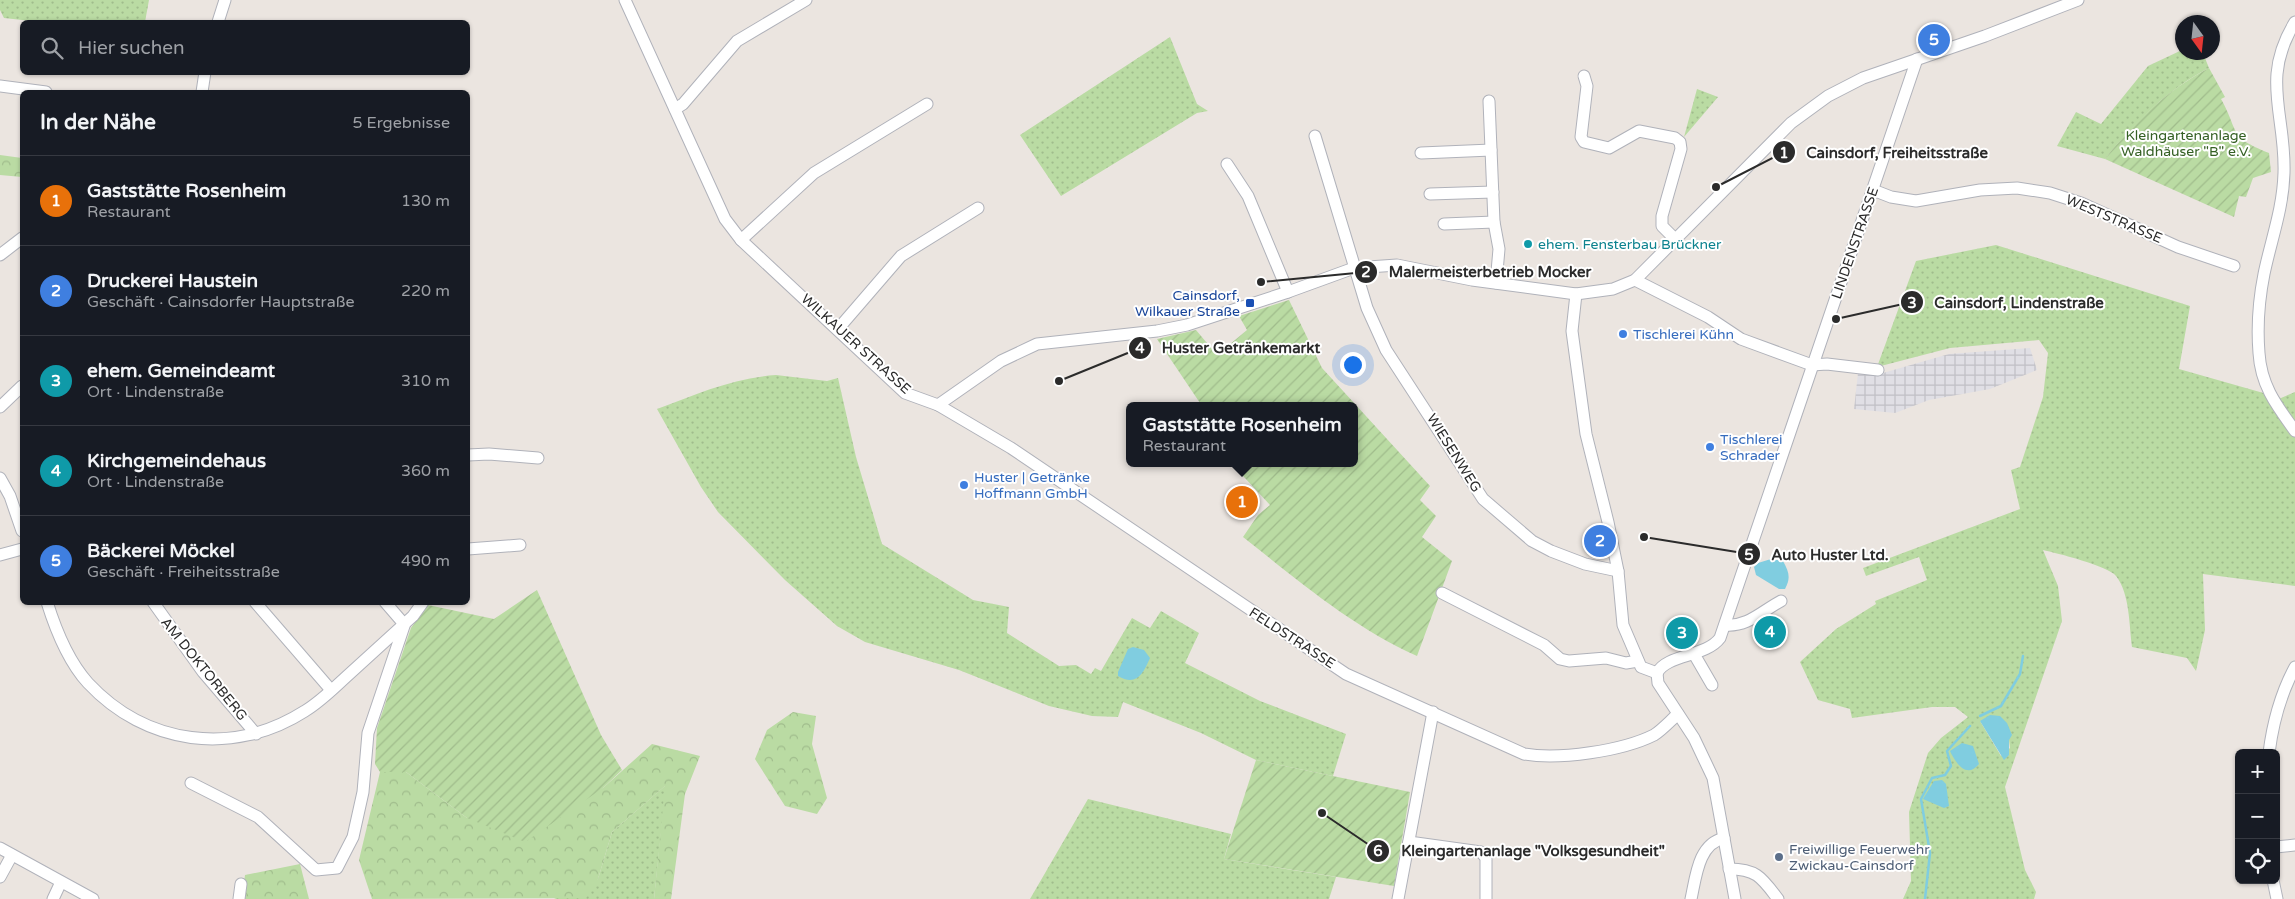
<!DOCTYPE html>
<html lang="de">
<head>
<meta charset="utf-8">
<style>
  :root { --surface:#171b24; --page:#242831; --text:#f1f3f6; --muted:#9ea1a6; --line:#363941; --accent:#1a73e8 }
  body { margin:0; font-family:"Varela Round",sans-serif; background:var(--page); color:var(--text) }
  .controls { position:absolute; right:15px; bottom:15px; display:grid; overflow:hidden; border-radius:8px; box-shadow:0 1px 4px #0004 }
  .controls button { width:45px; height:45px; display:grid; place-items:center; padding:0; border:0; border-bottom:1px solid var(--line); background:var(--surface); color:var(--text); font:25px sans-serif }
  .compass { position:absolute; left:2175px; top:15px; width:45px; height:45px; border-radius:50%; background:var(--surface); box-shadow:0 1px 4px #0004; rotate:165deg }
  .you { position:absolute; left:1352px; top:364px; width:18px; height:18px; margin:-12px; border:4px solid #fff; border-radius:50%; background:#1a73e8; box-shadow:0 0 0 8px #1a73e833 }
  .badge { display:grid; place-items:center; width:32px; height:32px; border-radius:50%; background:var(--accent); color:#fff; font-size:16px; font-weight:700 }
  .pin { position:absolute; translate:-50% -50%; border:2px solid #fff; box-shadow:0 1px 5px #0006 }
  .popup { position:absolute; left:1126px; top:402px; width:232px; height:65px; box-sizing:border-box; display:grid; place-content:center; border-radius:8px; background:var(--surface); filter:drop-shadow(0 1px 4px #0005); font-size:16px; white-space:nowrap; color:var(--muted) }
  .popup b { font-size:19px; color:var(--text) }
  .popup::after { content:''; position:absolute; left:50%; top:100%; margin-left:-10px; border:10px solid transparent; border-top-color:var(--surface) }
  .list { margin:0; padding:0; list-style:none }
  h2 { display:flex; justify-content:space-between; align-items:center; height:65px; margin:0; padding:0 20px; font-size:21px }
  h2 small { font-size:16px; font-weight:400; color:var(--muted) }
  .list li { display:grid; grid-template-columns:32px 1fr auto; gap:15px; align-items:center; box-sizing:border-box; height:90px; padding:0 20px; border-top:1px solid var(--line) }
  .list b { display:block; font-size:19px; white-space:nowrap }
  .list p { margin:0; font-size:16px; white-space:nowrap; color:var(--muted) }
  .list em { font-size:16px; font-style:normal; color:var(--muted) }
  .icon { flex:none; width:28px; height:28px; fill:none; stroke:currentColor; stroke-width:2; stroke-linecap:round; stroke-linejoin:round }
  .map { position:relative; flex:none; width:2295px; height:899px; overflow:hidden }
  .search { position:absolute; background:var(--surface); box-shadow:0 1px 4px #0004; left:20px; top:20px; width:450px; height:55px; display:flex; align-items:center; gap:12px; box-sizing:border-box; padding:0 18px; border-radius:8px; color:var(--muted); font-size:19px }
  .panel { position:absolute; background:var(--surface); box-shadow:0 1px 4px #0004; left:20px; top:90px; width:450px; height:515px; border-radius:8px }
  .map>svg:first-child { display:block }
  .industrial { fill:url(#industrial-grid) }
  .grass { fill:url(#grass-dots); fill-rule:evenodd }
  .forest { fill:url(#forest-crowns) }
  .garden { fill:url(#garden-furrows) }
  .water { fill:#80cde0 }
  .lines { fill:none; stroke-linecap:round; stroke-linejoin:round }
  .stream { stroke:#80cde0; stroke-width:2.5 }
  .minor-casing { stroke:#b0b2ba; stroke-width:13 }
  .minor { stroke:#fff; stroke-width:11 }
  .culture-dot { fill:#0f9aa8; stroke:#fff; stroke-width:2 }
  .transit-dot { fill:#1a4fb4; stroke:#fff; stroke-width:2 }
  .shop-dot { fill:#3f7fe0; stroke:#fff; stroke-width:2 }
  .service-dot { fill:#5c6f8a; stroke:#fff; stroke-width:2 }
  .labels { text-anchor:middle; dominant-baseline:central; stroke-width:4; stroke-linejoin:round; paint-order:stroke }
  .park-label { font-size:14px; fill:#356024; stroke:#fff }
  .street-label { font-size:14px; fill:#2b2b2b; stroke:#fff }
  .culture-label { font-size:14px; fill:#0d838f; stroke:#fff; text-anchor:start }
  .transit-label { font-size:14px; fill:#164399; stroke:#fff; text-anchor:end }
  .shop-label { font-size:14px; fill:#366cbe; stroke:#fff; text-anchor:start }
  .service-label { font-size:14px; fill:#4e5e75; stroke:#fff; text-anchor:start }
  .leader { fill:none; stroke:#2b2b2b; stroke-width:2 }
  .callout-dot { fill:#2b2b2b; stroke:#fff; stroke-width:2 }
  .mark-label { font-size:15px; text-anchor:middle; font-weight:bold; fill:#fff }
  .callout-label { font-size:15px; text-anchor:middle; font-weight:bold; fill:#2b2b2b; stroke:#fff; stroke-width:4; stroke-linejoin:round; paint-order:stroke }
</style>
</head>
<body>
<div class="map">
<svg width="2295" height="899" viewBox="0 0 2295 899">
  <defs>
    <pattern id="industrial-grid" width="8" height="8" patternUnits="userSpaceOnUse" patternTransform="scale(1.25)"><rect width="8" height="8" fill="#e0dfe5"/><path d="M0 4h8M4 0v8" fill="none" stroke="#c0c0c5"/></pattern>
    <pattern id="grass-dots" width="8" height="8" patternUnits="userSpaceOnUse" patternTransform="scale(1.25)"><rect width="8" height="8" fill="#badba3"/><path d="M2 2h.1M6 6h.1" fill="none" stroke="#a0bc8c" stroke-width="1.8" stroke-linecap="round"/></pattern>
    <pattern id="forest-crowns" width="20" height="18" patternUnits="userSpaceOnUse" patternTransform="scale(1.25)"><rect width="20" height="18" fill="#badba3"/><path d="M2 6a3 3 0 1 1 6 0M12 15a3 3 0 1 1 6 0" fill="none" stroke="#a0bc8c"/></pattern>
    <pattern id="garden-furrows" width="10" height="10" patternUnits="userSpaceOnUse" patternTransform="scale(1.25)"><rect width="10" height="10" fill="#badba3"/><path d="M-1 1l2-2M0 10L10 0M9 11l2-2" fill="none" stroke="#a0bc8c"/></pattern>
  </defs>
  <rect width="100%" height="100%" fill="#ebe5e0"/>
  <path class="industrial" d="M2030,348L2037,370L1990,389L1929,400L1895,413L1854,409L1858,373L1876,375L1949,354Z"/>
  <g class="grass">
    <path d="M0,0H149L145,22H40L4,18L0,10Z"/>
    <path d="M1170,37L1197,104L1208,111L1197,113L1061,196L1020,135Z"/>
    <path d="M2182,50V52L2203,53L2209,68C2168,89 2134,123 2105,159L2057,146L2076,112L2101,124L2148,66Z"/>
    <path d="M1697,89L1718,97L1684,137Z"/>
    <path d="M1996,245L2190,306L2179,369L2281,398L2295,392V586L2203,574L2205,630L2196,671L2187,658L2132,647C2129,625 2130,594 2116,576C2109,566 2056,553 2043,550L2058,586L2062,621L2005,787L2025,870L2036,892L2034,899H1903L1911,881L1909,812L1928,753L1941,738L1968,717L1955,707H1932L1852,718L1850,709L1818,700L1800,662L1836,629L1876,604L1875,601L1927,580L1919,557L1866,576L1863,568L2020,509L2011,470L2020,467L2043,397L2048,353L2039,340L1950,348L1877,367L1916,261ZM1980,721L2009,740L2010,748L2001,756Z"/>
    <path d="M776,375L827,381L838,378L856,457L882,544L973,600L1009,607L1007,633L1059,666L1076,665L1091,674L1095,668L1101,671L1132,618L1150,628L1161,611L1199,633L1185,663L1260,701L1346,734L1333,776L1256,760L1201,733L1123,702L1118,717L1092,716L1049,706L959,670L865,642L837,626L785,580L718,512L701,487L657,409C697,394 733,378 776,375Z"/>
    <path d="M666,785L654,899H554L598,879L612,832Z"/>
    <path d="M1088,799L1231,834L1224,859L1336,877L1329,899H1030Z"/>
  </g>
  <g class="forest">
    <path d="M0,155L22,158V177L0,175Z"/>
    <path d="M793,712L816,716L812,744L827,798L817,814L785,806L755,759L767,730Z"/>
    <path d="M652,744L700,756L685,794L671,899H654L665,786L612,832L598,879L586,898L372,899L359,860L380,772H406L467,818L603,788Z"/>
    <path d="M300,864L309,899H242L245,875Z"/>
  </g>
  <g class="garden">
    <path d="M2209,68L2225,97L2221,99C2240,133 2227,136 2269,153L2271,172L2253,178L2246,197L2239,196L2234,217L2105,159C2134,122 2167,90 2209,68Z"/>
    <path d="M1289,300L1322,368L1430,486L1420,500L1436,516L1422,537L1452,561L1417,656C1351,626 1299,581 1243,537L1258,515L1270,505L1231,463H1354V406H1202L1157,339L1196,330L1217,355L1247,330L1239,316Z"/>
    <path d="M537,590L601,735L622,770L603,788L525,842L467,818L406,772H380L375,764L377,728L411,628L428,605L494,619Z"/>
    <path d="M1256,760L1410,792L1394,886L1224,859Z"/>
  </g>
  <g class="water">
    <path d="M1771,559L1783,561C1789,572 1791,578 1785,589H1779L1756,575L1754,567L1758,563Z"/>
    <path d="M1133,647L1144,650L1150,658C1143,674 1136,687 1118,676V672L1128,649Z"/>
    <path d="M1990,715L2000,716L2007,723L2012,735L2009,740V755L2004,760L1980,721Z"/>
    <path d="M1962,743L1973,746L1979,764C1967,779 1956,764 1950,751Z"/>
    <path d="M1942,780L1946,784L1949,806L1944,808L1923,799L1934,781Z"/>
  </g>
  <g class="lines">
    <g class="stream">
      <path d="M1980,716L2001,706L2020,674L2023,656"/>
      <path d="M1925,899L1930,853L1921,799L1932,778L1945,775L1951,766L1947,751L1970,726"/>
    </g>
    <g class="minor-casing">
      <g id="minor">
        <path d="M625,0L725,219L741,240L905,393L938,405L1011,448L1346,674L1524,754C1559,760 1622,751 1654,735C1662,730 1670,721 1678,714"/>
        <path d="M218,22L225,0"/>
        <path d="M2295,22C2260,79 2286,114 2284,173C2283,209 2271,240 2264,274C2259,299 2257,328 2259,353C2261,386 2277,406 2295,431"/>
        <path d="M1584,76L1587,86L1581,137L1584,142L1609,148L1639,131L1675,138L1680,142L1681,149L1662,216V226L1676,240"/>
        <path d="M0,86L46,92"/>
        <path d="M202,92L205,72"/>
        <path d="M1489,101L1494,222L1499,249L1496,283"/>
        <path d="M675,109L683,104L737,41L806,0"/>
        <path d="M1315,136L1367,308L1386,350L1483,499L1532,541L1551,551L1585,564L1618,571"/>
        <path d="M1421,153L1491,150"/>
        <path d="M1227,164L1248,196L1288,292"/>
        <path d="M1873,190L1891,197L1916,201L1980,190L2017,188L2050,193L2081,203L2178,247L2234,266"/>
        <path d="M1430,194L1493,192"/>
        <path d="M1444,224L1494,222"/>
        <path d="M741,240L814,173L927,104"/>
        <path d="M0,255L22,238"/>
        <path d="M1635,280L1708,317L1741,339L1812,365L1827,364L1878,370"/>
        <path d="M1576,294L1572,331L1586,434L1608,522L1618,571L1623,625L1641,667L1657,673"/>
        <path d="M838,329L901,256L978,208"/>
        <path d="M938,405L1001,361L1037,344L1157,331L1187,325L1288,292L1354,268L1397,265L1472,280L1576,294L1613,289L1635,280L1791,123L1828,96L1863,78L1985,36L2078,0"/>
        <path d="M0,407L22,386"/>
        <path d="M468,455L489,454L538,458"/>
        <path d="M0,478L10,496L22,531"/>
        <path d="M468,549L520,545"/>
        <path d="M0,555L22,549"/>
        <path d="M1442,593L1544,645L1560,659L1569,661L1606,658L1626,663L1638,661"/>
        <path d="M47,602C56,631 68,661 88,683C146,745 233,757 305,711C320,702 333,689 346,677C368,657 391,636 413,616L423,602"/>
        <path d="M153,602L203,672L256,734"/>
        <path d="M255,602L331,690"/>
        <path d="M385,602L404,624"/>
        <path d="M1725,625C1748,627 1762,611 1781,601"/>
        <path d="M1694,654L1712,685"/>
        <path d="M1657,673C1667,654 1706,657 1720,638L1917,59"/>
        <path d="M1657,673L1658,683L1694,738L1713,778L1735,899"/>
        <path d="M2269,753C2273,721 2280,695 2295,667"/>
        <path d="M191,783L258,817L316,870L337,868L353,837L363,792L368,733L404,626"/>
        <path d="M1409,842L1481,852L1486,858V899"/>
        <path d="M2276,847L2295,845"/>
        <path d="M0,848L93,899"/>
        <path d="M1729,869C1757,869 1762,878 1778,899"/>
        <path d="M0,877L12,855"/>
        <path d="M2273,880L2277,899"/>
        <path d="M53,899L61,882"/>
        <path d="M239,899L241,884"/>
        <path d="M1398,899L1433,712"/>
        <path d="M1691,899C1696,877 1698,844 1724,838"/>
      </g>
    </g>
    <use href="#minor" class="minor"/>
  </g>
  <circle class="culture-dot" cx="1528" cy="244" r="5"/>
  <rect class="transit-dot" x="1245" y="298" width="10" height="10" rx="2.5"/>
  <g class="shop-dot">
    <circle cx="1623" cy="334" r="5"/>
    <circle cx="1710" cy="447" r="5"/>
    <circle cx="964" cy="485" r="5"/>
  </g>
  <circle class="service-dot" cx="1779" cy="857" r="5"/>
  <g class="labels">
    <g class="park-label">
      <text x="2186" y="135">Kleingartenanlage<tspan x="2186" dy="16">Waldhäuser "B" e.V.</tspan></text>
    </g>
    <g class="street-label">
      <text transform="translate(2114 219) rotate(23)">WESTSTRASSE</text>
      <text transform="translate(1855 243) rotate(-71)">LINDENSTRASSE</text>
      <text transform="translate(856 344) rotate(42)">WILKAUER STRASSE</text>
      <text transform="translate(1454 453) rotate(58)">WIESENWEG</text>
      <text transform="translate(1292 638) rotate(33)">FELDSTRASSE</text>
      <text transform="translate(204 669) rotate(51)">AM DOKTORBERG</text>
    </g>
    <g class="culture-label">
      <text x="1538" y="244">ehem. Fensterbau Brückner</text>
    </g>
    <g class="transit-label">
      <text x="1240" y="295">Cainsdorf,<tspan x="1240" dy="16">Wilkauer Straße</tspan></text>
    </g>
    <g class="shop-label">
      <text x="1633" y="334">Tischlerei Kühn</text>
      <text x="1720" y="439">Tischlerei<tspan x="1720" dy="16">Schrader</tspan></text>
      <text x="974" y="477">Huster | Getränke<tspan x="974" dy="16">Hoffmann GmbH</tspan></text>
    </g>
    <g class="service-label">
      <text x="1789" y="849">Freiwillige Feuerwehr<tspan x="1789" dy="16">Zwickau-Cainsdorf</tspan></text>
    </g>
  </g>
  <path class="leader" d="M1716 187L1784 152M1261 282L1366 272M1836 319L1912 302M1059 381L1140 348M1644 537L1749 554M1322 813L1378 851"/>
  <g class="callout-dot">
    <circle cx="1716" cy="187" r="5"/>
    <circle cx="1261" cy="282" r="5"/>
    <circle cx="1836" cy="319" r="5"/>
    <circle cx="1059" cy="381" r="5"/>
    <circle cx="1644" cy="537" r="5"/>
    <circle cx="1322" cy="813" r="5"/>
    <circle cx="1784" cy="152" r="12"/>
    <circle cx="1366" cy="272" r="12"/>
    <circle cx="1912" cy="302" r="12"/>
    <circle cx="1140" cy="348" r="12"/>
    <circle cx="1749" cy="554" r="12"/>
    <circle cx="1378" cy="851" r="12"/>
  </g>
  <g class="mark-label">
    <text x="1784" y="158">1</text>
    <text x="1366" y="277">2</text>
    <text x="1912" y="308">3</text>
    <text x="1140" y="353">4</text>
    <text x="1749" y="560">5</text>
    <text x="1378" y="856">6</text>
  </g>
  <g class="callout-label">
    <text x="1897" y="158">Cainsdorf, Freiheitsstraße</text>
    <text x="1490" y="277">Malermeisterbetrieb Mocker</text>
    <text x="2019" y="308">Cainsdorf, Lindenstraße</text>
    <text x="1241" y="353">Huster Getränkemarkt</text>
    <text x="1830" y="560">Auto Huster Ltd.</text>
    <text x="1533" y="856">Kleingartenanlage "Volksgesundheit"</text>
  </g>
</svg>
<div class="controls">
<button>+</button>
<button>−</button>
<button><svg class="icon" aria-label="locate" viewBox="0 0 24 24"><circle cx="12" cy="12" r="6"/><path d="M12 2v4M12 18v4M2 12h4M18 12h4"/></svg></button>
</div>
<svg class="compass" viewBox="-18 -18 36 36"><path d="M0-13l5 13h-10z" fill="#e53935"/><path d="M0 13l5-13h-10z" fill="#9ea1a6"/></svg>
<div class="you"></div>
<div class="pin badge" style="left:1242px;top:502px;background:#e8710a">1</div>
<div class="popup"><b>Gaststätte Rosenheim</b>Restaurant</div>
<div class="pin badge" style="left:1600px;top:541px;background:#3f7fe0">2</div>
<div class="pin badge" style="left:1682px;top:633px;background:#0f9aa8">3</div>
<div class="pin badge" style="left:1770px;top:632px;background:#0f9aa8">4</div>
<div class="pin badge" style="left:1934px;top:40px;background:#3f7fe0">5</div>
<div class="search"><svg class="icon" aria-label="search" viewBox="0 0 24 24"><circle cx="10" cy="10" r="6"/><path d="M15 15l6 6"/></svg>Hier suchen</div>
<section class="panel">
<h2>In der Nähe<small>5 Ergebnisse</small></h2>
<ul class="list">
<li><span class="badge" style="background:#e8710a">1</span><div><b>Gaststätte Rosenheim</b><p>Restaurant</p></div><em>130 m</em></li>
<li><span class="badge" style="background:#3f7fe0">2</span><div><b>Druckerei Haustein</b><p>Geschäft · Cainsdorfer Hauptstraße</p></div><em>220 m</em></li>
<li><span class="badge" style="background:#0f9aa8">3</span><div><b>ehem. Gemeindeamt</b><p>Ort · Lindenstraße</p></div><em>310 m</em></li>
<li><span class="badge" style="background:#0f9aa8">4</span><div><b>Kirchgemeindehaus</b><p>Ort · Lindenstraße</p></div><em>360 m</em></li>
<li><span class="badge" style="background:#3f7fe0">5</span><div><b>Bäckerei Möckel</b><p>Geschäft · Freiheitsstraße</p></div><em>490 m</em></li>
</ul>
</section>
</div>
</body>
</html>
